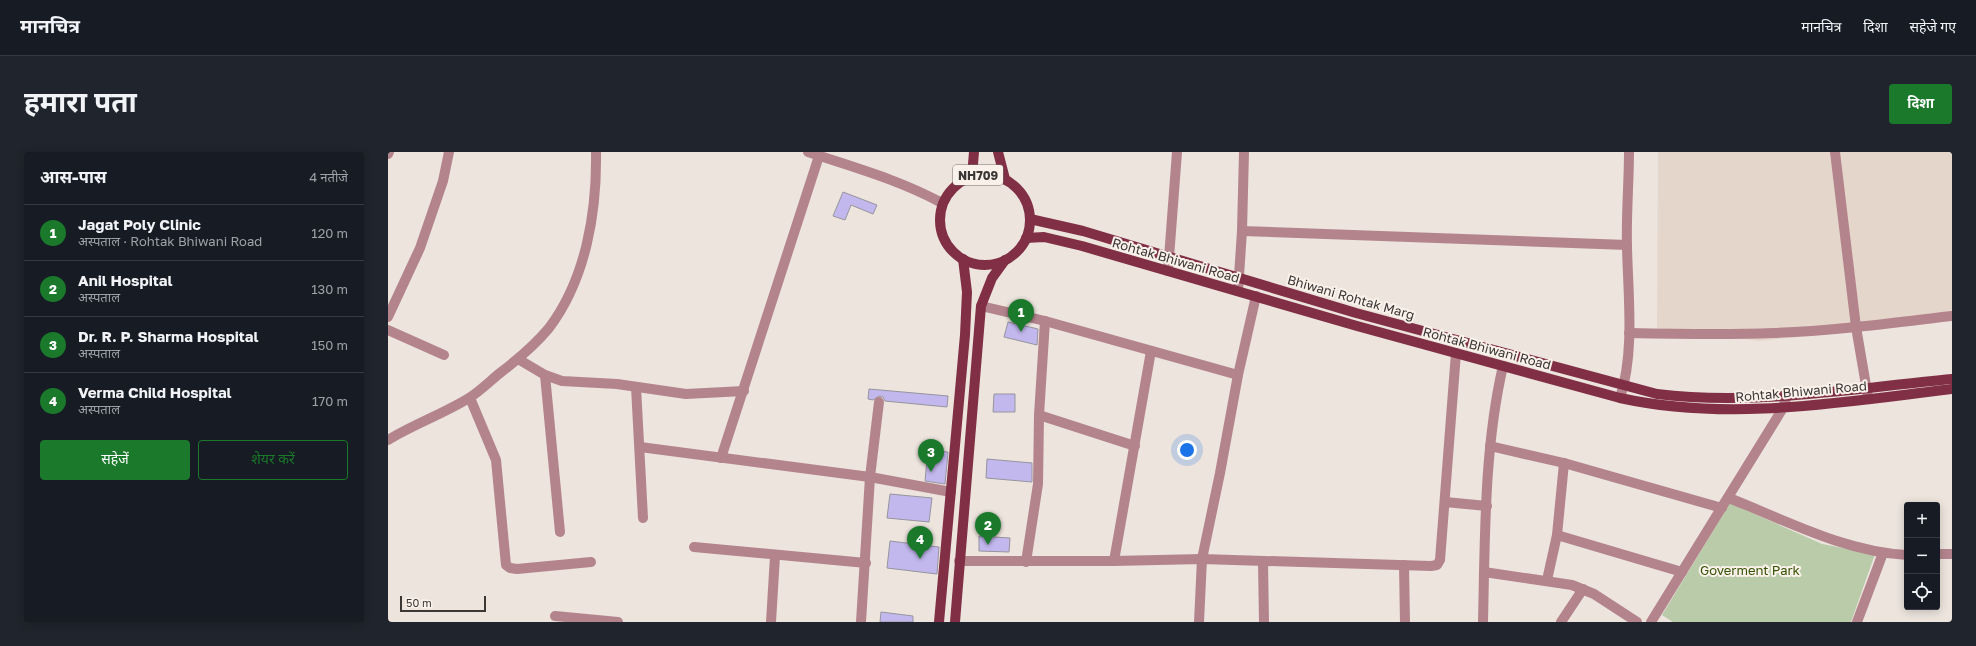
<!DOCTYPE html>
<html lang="hi">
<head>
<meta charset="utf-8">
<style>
  :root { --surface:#171b24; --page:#20242c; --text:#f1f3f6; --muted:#9ea1a6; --line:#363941; --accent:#1a792a }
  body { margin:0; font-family:"Golos Text","Noto Sans Devanagari",sans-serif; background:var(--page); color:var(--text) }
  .controls { position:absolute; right:12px; bottom:12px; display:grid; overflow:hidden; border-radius:4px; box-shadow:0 2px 10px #0003 }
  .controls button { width:36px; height:36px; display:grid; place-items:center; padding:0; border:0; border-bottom:1px solid var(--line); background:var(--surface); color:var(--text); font:20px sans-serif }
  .scale { position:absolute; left:12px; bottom:10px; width:86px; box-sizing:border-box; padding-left:4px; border:2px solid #3b3735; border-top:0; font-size:11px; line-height:14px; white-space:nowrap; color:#3b3735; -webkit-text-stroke:3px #faf1ea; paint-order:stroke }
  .you { position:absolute; left:799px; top:298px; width:14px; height:14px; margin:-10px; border:3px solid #fff; border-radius:50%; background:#1a73e8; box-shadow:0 0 0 6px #1a73e833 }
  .badge { display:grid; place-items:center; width:26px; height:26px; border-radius:50%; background:var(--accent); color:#fff; font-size:13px; font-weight:700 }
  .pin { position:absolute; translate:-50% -33px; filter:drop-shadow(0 1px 2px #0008) }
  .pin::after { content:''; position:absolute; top:21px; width:14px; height:12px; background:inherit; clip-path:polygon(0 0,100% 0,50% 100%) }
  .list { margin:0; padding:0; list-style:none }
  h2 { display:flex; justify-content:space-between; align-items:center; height:52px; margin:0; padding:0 16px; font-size:17px }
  h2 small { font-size:13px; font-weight:400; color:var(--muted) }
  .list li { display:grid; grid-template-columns:26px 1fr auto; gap:12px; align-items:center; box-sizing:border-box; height:56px; padding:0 16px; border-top:1px solid var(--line) }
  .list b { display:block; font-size:15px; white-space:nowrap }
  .list p { margin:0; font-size:13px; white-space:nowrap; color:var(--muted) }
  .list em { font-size:13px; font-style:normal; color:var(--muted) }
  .actions { display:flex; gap:8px; padding:12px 16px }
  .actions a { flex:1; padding:9px 0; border:1px solid var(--accent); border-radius:4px; text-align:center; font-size:14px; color:var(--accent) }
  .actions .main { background:var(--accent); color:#fff }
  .icon { flex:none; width:22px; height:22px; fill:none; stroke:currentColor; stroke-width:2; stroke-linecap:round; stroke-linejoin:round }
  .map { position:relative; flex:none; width:1564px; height:470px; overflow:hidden; border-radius:4px }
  header { display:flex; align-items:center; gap:24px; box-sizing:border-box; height:56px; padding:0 20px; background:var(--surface); border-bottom:1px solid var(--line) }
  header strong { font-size:19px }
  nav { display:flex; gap:22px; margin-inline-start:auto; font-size:14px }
  .intro { display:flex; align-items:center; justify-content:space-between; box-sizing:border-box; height:96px; padding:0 24px }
  h1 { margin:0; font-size:28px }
  .button { padding:10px 18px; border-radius:4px; background:var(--accent); color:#fff; font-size:14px; font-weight:700 }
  main { display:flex; gap:24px; padding:0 24px }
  aside { flex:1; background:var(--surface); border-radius:4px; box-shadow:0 2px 10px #0003 }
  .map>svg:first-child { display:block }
  .built { fill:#e5d6cb }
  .green { fill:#b9cba9 }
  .building { fill:#c3b8ee; stroke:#96949d }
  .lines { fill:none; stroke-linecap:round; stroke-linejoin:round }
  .minor { stroke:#b4848d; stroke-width:10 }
  .major { stroke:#812f45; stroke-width:10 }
  .labels { text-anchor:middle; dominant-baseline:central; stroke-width:4; stroke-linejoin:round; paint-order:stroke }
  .shield { fill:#faf1ea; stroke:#746f6b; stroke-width:1 }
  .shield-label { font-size:12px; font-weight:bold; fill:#3b3735 }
  .street-label { font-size:13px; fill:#3b3735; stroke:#faf1ea }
  .park-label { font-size:13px; fill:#345204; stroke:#faf1ea }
</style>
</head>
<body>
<header>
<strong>मानचित्र</strong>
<nav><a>मानचित्र</a><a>दिशा</a><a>सहेजे गए</a></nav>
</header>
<div class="intro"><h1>हमारा पता</h1><a class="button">दिशा</a></div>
<main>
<aside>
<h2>आस-पास<small>4 नतीजे</small></h2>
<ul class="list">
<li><span class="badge">1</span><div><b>Jagat Poly Clinic</b><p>अस्पताल · Rohtak Bhiwani Road</p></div><em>120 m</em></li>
<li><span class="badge">2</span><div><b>Anil Hospital</b><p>अस्पताल</p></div><em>130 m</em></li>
<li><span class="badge">3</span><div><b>Dr. R. P. Sharma Hospital</b><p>अस्पताल</p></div><em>150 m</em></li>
<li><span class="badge">4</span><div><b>Verma Child Hospital</b><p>अस्पताल</p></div><em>170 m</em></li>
</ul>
<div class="actions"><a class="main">सहेजें</a><a>शेयर करें</a></div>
</aside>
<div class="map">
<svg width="1564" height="470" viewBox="0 0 1564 470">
  <rect width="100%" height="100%" fill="#ece4dd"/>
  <path class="built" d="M1270,0H1564V168L1372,189L1269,176Z"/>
  <path class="green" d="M1342,351L1434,392L1487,402L1463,470H1285L1274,463Z"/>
  <g class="building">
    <path d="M455,40L489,53L485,62L463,53L457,68L445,64Z"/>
    <path d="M620,170L650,177L649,193L616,185Z"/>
    <path d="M481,237L560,244L559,255L497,249L495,245L491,244L485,248L480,247Z"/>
    <path d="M606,242H627V260H605Z"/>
    <path d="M540,298L560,300L557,332L537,329Z"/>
    <path d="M599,307L644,311V330L598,326Z"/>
    <path d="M502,342L544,346L541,370L499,366Z"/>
    <path d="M591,384L622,386L621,400L591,399Z"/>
    <path d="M502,389L551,395L549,422L499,416Z"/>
    <path d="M493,460L525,464V470H492Z"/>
  </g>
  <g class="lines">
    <g class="minor">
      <path d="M420,0C465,15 512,28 554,51"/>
      <path d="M1447,0L1468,175L1480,245"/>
      <path d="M0,2L1,0"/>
      <path d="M854,79L1239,93"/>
      <path d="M780,119L789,0"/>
      <path d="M850,139L854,79L856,0"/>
      <path d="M593,154L657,169L850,223"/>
      <path d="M0,165L32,96L55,29L61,0"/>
      <path d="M0,178L56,203"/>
      <path d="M1241,181C1289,182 1337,183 1385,181C1445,179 1504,171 1564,164"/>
      <path d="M130,207L157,223L174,229L229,232L298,242L356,239"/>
      <path d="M157,223L172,380"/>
      <path d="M248,235L255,366"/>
      <path d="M82,246L108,308L118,413L122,416L129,417L203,410"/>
      <path d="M1232,246C1247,200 1240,143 1239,95C1238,63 1241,31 1241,0"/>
      <path d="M651,263L747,294"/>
      <path d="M0,288C26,272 55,262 81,246C92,239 102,229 112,221C129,208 147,193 161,176C198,127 209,60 208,0"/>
      <path d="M1102,294L1176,311L1334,356"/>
      <path d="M252,295L482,325L563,340"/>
      <path d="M333,306L431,4"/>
      <path d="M1341,346C1397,368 1457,400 1519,403"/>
      <path d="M1057,350L1099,354"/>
      <path d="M1169,383L1294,420"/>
      <path d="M306,395L478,411"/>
      <path d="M1549,402H1564"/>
      <path d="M571,409H726L814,407L1043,414L1049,413L1052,408L1068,201"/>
      <path d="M726,409L763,199"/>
      <path d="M638,410L650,332L651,263L657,169"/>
      <path d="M875,410L876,470"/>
      <path d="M1016,413L1017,470"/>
      <path d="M1096,420L1184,433L1206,442L1249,470"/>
      <path d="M1159,428L1169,383L1176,311"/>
      <path d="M167,464L230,470"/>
      <path d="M383,470L387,404"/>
      <path d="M473,470L482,325L491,250"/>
      <path d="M811,470L814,407L832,321L850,223L868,144"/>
      <path d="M1095,470C1097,386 1096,296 1115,214"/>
      <path d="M1173,470L1195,437"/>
      <path d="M1263,470L1395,256L1399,243"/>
      <path d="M1469,470L1495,401"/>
    </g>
    <g class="major">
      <path d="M610,0L617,27"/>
      <circle cx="597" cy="68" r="45"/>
      <path d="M584,24L586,0"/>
      <path d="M642,67L695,79L968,161L1269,242C1367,254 1467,236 1564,227"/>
      <path d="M638,86L656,85L694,94L969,174L1232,246C1342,270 1454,250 1564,237"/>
      <path d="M551,470L577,183L579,140L575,107"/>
      <path d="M567,470L593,154L604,126L617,108"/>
    </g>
  </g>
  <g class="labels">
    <rect class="shield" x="565" y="13" width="50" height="20" rx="3"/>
    <g class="shield-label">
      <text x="590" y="23">NH709</text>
    </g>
    <g class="street-label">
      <text transform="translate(788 108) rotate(16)">Rohtak Bhiwani Road</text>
      <text transform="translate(963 145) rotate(16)">Bhiwani Rohtak Marg</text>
      <text transform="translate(1099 196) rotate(15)">Rohtak Bhiwani Road</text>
      <text transform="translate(1413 239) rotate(-5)">Rohtak Bhiwani Road</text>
    </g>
    <g class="park-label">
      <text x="1362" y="418">Goverment Park</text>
    </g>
  </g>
</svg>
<div class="controls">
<button>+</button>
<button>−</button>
<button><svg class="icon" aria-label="locate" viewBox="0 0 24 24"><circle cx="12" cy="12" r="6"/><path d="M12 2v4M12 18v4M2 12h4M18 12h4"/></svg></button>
</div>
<div class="scale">50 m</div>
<div class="you"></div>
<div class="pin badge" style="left:633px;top:180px">1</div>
<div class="pin badge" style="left:600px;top:393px">2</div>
<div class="pin badge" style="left:543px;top:320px">3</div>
<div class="pin badge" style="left:532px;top:407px">4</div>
</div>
</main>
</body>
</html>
